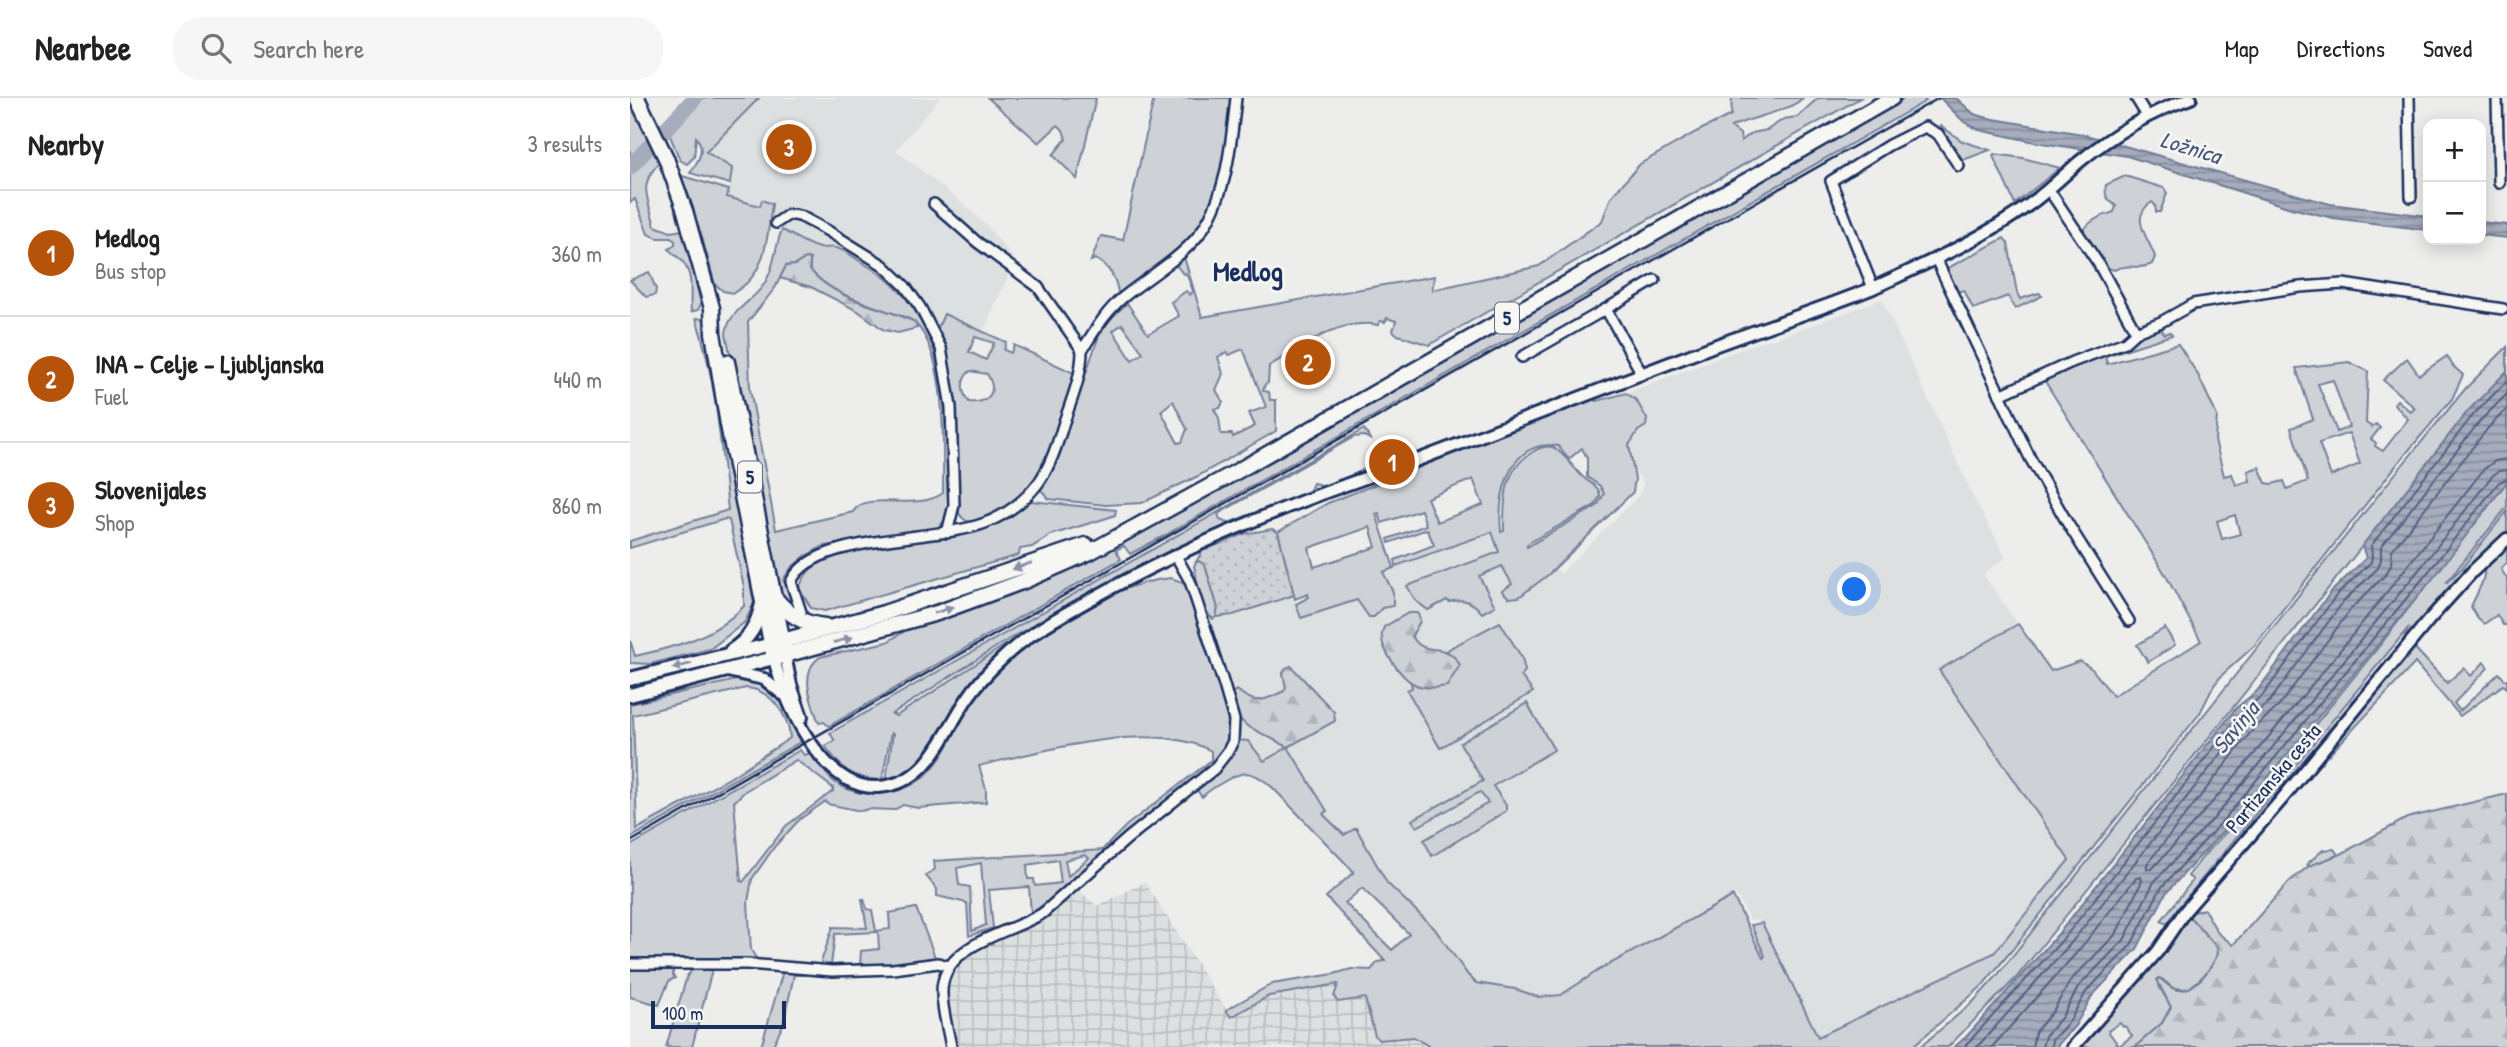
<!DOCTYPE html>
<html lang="en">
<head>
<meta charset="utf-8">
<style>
  :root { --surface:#fff; --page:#f6f6f6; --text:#222; --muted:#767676; --line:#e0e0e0; --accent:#b45309 }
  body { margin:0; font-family:"Patrick Hand",sans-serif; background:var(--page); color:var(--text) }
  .controls { position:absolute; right:21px; top:21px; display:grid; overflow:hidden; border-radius:14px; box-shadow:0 4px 18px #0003 }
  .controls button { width:63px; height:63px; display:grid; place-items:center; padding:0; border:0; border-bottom:2px solid var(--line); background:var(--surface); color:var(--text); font:35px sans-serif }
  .scale { position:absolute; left:21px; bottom:18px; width:135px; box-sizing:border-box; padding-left:7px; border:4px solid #1b2f5e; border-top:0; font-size:19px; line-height:24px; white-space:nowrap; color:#1b2f5e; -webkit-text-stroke:5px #f6f6f2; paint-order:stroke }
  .you { position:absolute; left:1225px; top:492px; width:24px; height:24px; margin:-18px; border:5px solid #fff; border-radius:50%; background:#1a73e8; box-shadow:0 0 0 10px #1a73e833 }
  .badge { display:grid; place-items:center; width:46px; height:46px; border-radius:50%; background:var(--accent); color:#fff; font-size:23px; font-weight:700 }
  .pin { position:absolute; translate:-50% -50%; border:4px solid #fff; box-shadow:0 2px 7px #0006 }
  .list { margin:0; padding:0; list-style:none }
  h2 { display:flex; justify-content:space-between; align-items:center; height:91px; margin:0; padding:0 28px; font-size:30px }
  h2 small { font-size:23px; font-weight:400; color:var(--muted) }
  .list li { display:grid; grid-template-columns:46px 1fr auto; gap:21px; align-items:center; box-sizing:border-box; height:126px; padding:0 28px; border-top:2px solid var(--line) }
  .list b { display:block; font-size:26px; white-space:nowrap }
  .list p { margin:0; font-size:23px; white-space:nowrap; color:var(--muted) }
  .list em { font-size:23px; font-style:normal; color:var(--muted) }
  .icon { flex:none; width:38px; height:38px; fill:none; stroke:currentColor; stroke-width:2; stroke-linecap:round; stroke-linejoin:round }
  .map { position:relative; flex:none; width:1877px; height:949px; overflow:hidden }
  header { display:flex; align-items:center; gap:42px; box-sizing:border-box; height:98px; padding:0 35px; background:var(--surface); border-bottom:2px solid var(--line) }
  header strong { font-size:33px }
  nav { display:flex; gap:38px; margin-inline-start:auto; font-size:24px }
  .search { width:490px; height:63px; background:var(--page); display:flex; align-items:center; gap:18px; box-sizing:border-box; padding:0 24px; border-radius:28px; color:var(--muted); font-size:26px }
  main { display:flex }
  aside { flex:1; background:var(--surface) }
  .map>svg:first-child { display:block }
  .built { fill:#dde0e1 }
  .industrial { fill:url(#industrial-grid) }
  .green { fill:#ced2d7; stroke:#74809a; stroke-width:2; fill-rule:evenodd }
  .forest { fill:url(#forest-firs); stroke:#74809a; stroke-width:2 }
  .park { fill:url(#park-dots); stroke:#74809a; stroke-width:2 }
  .water { fill:url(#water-rules); stroke:#6e7a96; stroke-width:2 }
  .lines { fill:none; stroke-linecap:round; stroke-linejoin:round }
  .shore { stroke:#526184; stroke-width:2 }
  .river { stroke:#a5acbc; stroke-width:16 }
  .minor-casing { stroke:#1b2f5e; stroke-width:14 }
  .tertiary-casing { stroke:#1b2f5e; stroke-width:16 }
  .secondary-casing { stroke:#1b2f5e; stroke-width:18 }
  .primary-casing { stroke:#1b2f5e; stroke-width:19 }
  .minor { stroke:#f6f6f2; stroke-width:9 }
  .tertiary { stroke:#f6f6f2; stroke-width:10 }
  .secondary { stroke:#f6f6f2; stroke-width:12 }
  .primary { stroke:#f6f6f2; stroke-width:14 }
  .rail { stroke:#1b2f5e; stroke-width:2.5 }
  .oneway { fill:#8892a8 }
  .labels { text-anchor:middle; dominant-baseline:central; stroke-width:5; stroke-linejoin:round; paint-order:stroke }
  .shield { fill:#f6f6f2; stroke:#5d6b8a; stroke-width:2 }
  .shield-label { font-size:19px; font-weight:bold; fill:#1b2f5e }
  .street-label { font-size:21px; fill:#1b2f5e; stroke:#f6f6f2 }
  .water-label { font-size:23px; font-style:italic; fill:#44547a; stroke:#f6f6f2 }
  .district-label { font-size:28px; font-weight:bold; fill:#1b2f5e; stroke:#f6f6f2 }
</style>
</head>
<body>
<header>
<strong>Nearbee</strong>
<div class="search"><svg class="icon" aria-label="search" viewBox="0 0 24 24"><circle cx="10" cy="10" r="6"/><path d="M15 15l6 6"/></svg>Search here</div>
<nav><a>Map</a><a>Directions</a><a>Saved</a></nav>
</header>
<main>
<aside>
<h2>Nearby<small>3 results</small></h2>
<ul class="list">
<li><span class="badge">1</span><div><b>Medlog</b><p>Bus stop</p></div><em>360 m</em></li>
<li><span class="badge">2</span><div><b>INA - Celje - Ljubljanska</b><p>Fuel</p></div><em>440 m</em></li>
<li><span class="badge">3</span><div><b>Slovenijales</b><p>Shop</p></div><em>860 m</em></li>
</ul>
</aside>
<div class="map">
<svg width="1877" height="949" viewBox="0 0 1877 949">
  <defs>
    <pattern id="industrial-grid" width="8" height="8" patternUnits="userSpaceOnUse" patternTransform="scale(1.75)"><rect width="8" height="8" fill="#dde0e1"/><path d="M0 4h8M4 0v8" fill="none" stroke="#bdc0c3"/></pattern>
    <pattern id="forest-firs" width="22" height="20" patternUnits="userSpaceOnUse" patternTransform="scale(1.75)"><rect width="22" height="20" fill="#ced2d7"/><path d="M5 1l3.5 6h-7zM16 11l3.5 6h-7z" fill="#b0b5bb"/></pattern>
    <pattern id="park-dots" width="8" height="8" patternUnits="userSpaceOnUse" patternTransform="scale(1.75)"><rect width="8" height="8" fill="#ced2d7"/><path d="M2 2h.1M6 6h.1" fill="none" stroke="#b0b5bb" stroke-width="1.8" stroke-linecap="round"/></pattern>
    <pattern id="water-rules" width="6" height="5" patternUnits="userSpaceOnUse" patternTransform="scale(1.75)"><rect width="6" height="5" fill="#a5acbc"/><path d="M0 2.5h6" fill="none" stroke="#868c9c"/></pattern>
  </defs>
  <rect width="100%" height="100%" fill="#edeeec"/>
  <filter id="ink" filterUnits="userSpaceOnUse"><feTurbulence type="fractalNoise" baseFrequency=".0143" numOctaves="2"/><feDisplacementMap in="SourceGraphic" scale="14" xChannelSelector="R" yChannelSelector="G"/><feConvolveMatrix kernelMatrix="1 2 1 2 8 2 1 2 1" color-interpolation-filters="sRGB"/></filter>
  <g filter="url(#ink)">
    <g class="built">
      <path d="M129,0H310L266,52L335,107L357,128L385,162L353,234L314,216L307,232L298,236L282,207L189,150L139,126L141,106L130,108L97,98L103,78L76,54Z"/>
      <path d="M1252,201L1343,398L1376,460L1355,474V479L1388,526L1309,572L1439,762L1364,855L1187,939L1130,822H1120L1106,796L969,872L931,897L909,899L885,891L846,885L838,877L804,830L757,785L726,730L714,737L697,720L693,715L696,713L658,649L634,663L618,643L606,642L601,595L579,523L664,497L671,520L728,501L739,519L748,516L755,509L756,483L753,474L862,434L869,454L777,488L798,512L817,502L819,504L828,501L844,505L852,515L864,508L849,477L872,467L882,486L873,493L918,477L925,470L931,475L1008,398L1014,386L1002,368L999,347L1008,333L1016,328L1002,297L996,295L1135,242L1144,241Z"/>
    </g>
    <path class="industrial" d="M515,784L601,919L639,898L709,885L718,904L735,899L745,938L774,941L785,939L800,949H327L316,902L317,885L325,869L347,848L411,818L447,791L467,808Z"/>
    <g class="green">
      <path d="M0,0L21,40L0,63Z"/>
      <path d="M70,0H129L76,54L102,70L100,86L60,75C67,65 77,52 66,39L64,59L57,66L50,62L38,33Z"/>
      <path d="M358,0H466L447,81L423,57L436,41L433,32L428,27L409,45Z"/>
      <path d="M524,0H603C597,46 594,102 563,140C548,158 511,182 491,198L488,195C486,179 479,168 465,161L461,163L471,138L493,142Z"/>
      <path d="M1102,0H1173C1157,15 1122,18 1101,29L1110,36L1111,43L1122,35L1137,32L1154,21L1167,19L1188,0H1230L799,247L768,237L763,233L766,223L757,220L755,224L750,223L748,227C709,219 672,249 639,268L638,285L635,286L633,293L639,294L640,302H646V333L568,378L512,405L476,407L419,401L411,392L443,312L472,229L497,205L518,236L549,218L541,204L556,193L560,197L563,193L556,175L553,176L547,168L543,169L541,166L554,159L572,219L805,178L802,192L909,168L972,123L981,99L1010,66L1066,34L1101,17ZM492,226L513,255L502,262L483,233ZM613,251L636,309L619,315L625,328L603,339L602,336H591L589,320L584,311L590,310L593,304L586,292L593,276L588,259L597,254L599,257ZM543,303L557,331L552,344L548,345L531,313Z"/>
      <path d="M1275,0H1292L1296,3L532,439L500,456L494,448L486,452L491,461L199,628L194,624L189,625C182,606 168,574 190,559L257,544L280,530L408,485L564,406Z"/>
      <path d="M1310,27L1332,43L1360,52L1333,62Z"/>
      <path d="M25,49L30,64C7,87 18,100 25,128L41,134L53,132L71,206L68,212L61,214C59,198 65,178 52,163C48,158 43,157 39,151L45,147V143L41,140H28L18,136L5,101L0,105V76Z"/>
      <path d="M1364,56L1393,60L1430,70L1385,106L1363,58Z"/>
      <path d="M49,77L99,92L97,99L130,108L132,102L142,106C137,140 137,177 103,195L93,193L85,186L71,136Z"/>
      <path d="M1495,78L1534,90L1537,95L1530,114H1526L1525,107L1522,104C1498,119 1519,140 1525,159L1522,166C1507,173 1501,164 1484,172L1476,169L1453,135C1457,122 1473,118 1484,114L1486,108C1477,101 1474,98 1476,87Z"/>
      <path d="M152,132C163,137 178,148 190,150C195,151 201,148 206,150C215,152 225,160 233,165C314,211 314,288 318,369C319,390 326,421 304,432L194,448L175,458L161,470L153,482L162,498L166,511L153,501L147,488L96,236C98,214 120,205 132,189C145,172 144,150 152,132ZM176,160L180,161V172C201,196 231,203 260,214C265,216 281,220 284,224C318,256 313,350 313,395C286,415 237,391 223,414L146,432L120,291L118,224L145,190L156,168L165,167Z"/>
      <path d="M1374,140L1378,145L1387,195L1390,201L1409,195L1412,198L1385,211L1378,198L1343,211L1334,192L1327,194L1316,171Z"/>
      <path d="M19,174L26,191L25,197L16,199L0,182Z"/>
      <path d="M314,216L376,244L374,252L381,255L384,247L446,276C425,330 416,402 352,422C342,425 334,425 329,415C324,353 332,290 307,232ZM345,239L364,245L356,262L339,254ZM340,273L357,276C368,293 360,306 339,304C331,294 330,282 340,273Z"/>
      <path d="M66,220L74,221L77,224L100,352L102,386L124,505L115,524L80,551L20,566L0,565V542L5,558C45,549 85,539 114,508V489L99,422L95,421L0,450V443L98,412C91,348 86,281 66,220Z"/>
      <path d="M1531,229L1534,236L1539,234L1542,237L1475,258L1477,266L1548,246L1568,277L1587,318L1585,342L1594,378L1602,376L1606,387L1620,383L1618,373L1629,369L1636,385L1642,386L1654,383L1657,391L1678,383L1661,330L1683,321L1666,270L1719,264L1738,273L1736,325L1742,329L1746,326L1750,330L1741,341L1746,345L1745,348L1753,353L1778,321L1764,306L1767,302L1781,314L1785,310L1753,282L1777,260L1789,277L1817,258L1823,268L1833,277L1822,301L1769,364L1624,548L1593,576L1584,587L1570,615L1382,852L1352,888L1282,949H800L784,939L749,942L745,938L735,900L708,904L704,899L708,886L639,898L601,919L596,912L642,886L704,876L721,871L741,872L748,864L755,863L696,799L724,774L643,690C622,671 613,671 590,686C583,690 577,694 572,699L566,691L591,669L598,661L606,642L618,643L634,663L658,649L697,713L693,716L714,737L726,730L757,785L804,830L838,877L846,885L885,891L909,899L931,897L969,872L1103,798L1133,860L1135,858L1121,827L1132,825L1188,939L1364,855L1439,762L1309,572L1388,526L1421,573L1450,563L1462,571L1483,598L1571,543L1535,476L1413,280ZM1703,282L1719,329L1707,334L1688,286ZM1719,335L1730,366L1701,378L1689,345ZM1605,417L1610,436L1592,441L1587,423ZM732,790L779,836L762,852L715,805Z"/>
      <path d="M1877,249V276L1770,401L1386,880L1318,949H1290L1343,904L1365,880L1765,376L1836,290Z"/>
      <path d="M996,295L1006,302L1017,321L1016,328L1008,333L999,347L1005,381L1003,394L918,477L889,499L879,500L872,493L882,486L872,468L849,478L865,508L852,515C843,503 833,500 819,504L817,502L798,512L786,503L777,488L869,454L862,434L766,468L765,462L804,447L797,431L759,445L758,441L796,427L791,412L752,425L749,415L746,416L764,470L753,474L763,494V508L752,510L744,519H739L727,502L671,520L666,506L679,499L678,496L665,501L648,434L698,405L961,301L967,303ZM919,347L928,348L939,361L952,350L957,360V379L970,388L974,396L967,408L897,449V446L965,407L970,398C970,388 960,386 953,379C944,371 933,353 922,349C915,347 907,351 901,355C873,373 874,403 874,433L871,434C868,400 876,349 919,347ZM843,381L853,407L807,424L797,400ZM740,429L746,449L684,469L679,450Z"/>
      <path d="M734,331L740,341L734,338L724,339L588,416L590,422L598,425L679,394L683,385L696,388L729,374L750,361L752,365L730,378L565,442L499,473L374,544L262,616L266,618L384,541L385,542L357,567L333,597L286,669L276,675L256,681L263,636L261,635L252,682C221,681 213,672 195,648L205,643L200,635Z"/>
      <path d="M1877,383V409L1816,485L1831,471L1877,413V435L1836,475L1576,785L1572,784L1772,544L1779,529L1549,809L1537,826L1531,823L1563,782L1558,778L1576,755L1606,724L1751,546Z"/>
      <path d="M401,403L486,412L485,417L477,420L421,437L402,449L390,451L389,457L195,513L181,510L169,490C173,481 177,473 185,468C219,445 301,445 345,434C368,428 382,414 401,403Z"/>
      <path d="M1877,448V465L1871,471L1877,481V527H1873L1867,517L1854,526L1848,521L1841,509C1845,498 1856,482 1854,471Z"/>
      <path d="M569,463L575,467L588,510L586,519L583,521C570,511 568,484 564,468L566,464Z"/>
      <path d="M541,480L552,484L559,492L599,623C599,639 596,649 588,662L485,744L425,798L401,816L399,789L359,792L363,830L339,838L337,805L307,798V791L296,778L305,771L304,763L472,752L497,727L575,667L581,662V653C524,621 410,653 349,668L356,691V704L288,710L273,707L264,712L238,711L231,713L197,706L196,703L170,721L145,748L122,781L118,804L121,852L129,865H0V748L170,652L174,657L181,655C189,666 197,680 209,687C232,701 268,698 290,682C314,665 324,632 340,608C378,551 472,486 541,480ZM166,662L203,690V693L156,728L113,784L111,783L104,704L115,693ZM455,757L459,760L438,778L435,762ZM428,762L431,785L405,788L404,781H398L397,767ZM351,765L356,827L342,833L340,789L329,787L327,770Z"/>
      <path d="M870,524L892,560L895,573L891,578L903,594L810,650L777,592L782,590L780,580L822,549Z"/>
      <path d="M1535,530L1545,547L1518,564L1507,547Z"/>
      <path d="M1783,548L1817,585L1834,570L1841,578L1854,564L1858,570L1824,605L1830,613L1869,575L1875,582L1877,581V590L1873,587L1830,618L1785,565L1699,657L1696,654Z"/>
      <path d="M111,581C145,580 158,611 172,637L169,639L172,643L0,740V606ZM116,590C140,591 159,617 160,640L98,681L7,731L3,617Z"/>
      <path d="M897,605L924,652L863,688L876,707V713L802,758L794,742L858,705L850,694L787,729L782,722L853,683L830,645Z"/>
      <path d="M1704,751L1708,757L1679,768L1677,766L1693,752Z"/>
      <path d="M232,801H234L237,811L242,812L246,833L260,831L259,815L286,810L305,859L304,862L285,867L189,870L203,829L237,830ZM248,834L249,851L231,853L230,866L201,867L205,836Z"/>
      <path d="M1557,816L1587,849C1589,866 1571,881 1558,891L1543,890L1532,881L1529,888L1541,909L1532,925L1505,949H1445ZM1490,925L1493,929L1495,928L1502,938L1489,948L1478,933Z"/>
      <path d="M0,868L43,871V877L45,880L39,883L29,907L0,899Z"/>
      <path d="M83,868L62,949H36L57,878L63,871Z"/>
      <path d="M153,873L210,877H164L153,927L142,949H131Z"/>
    </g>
    <g class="forest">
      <path d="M176,160L180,161V172C207,203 250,208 285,224L287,230L268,235L254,232L228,213L181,189L150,180L156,168L165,167Z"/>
      <path d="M778,515H787C794,525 786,527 782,538C795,562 815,540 830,567L817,588C807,590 794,591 784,586C772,580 752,553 752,540C751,536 753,532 754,529Z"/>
      <path d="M661,568L704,614L705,623L658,649L617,628L607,618L601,595L607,592C626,608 633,603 654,593L656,590L653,575L656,570Z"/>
      <path d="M1877,696V949H1505L1532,925L1541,909L1527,882L1529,880C1535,883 1539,891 1548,892C1565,894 1581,870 1588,856L1587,849L1557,816L1574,811L1588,835L1603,847L1660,783L1679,768L1711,756L1777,720Z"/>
    </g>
    <path class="park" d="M642,431L648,434L664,497L603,517L586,519L588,510L575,467L569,463L566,464L572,453L614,436Z"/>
    <g class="water">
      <path d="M1310,0H1326L1344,16L1358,20L1452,36L1700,106L1798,118V132L1703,120L1661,110L1497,58L1405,44L1349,32L1334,24Z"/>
      <path d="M1851,124L1877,127V140L1851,137Z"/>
      <path d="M1877,273V384L1805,478L1597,729L1536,795L1507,851L1462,898L1445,928L1426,949H1324L1336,939L1429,835L1606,610L1627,593L1701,494L1736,460L1732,448L1838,313Z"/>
    </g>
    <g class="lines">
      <g class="shore">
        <path d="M1877,311L1858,330L1762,452L1761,467L1756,476L1721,511L1648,609L1625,629L1517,766V771H1522C1640,644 1747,507 1854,371L1865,363L1877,361"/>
        <path d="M1334,949L1435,839L1611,615L1633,597L1706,498L1741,464L1742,459L1741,448L1843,317L1877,283"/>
        <path d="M1347,949L1441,845L1618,622L1640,603L1713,504L1748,470L1751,462V449L1850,323L1877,296"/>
        <path d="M1362,949L1449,852L1506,780L1511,779L1512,783L1486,836L1441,882L1423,913L1405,934L1402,949"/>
        <path d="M1412,949L1415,938L1432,919L1449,888L1494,842L1524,784L1585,719L1792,468L1862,378L1869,373L1877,372"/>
        <path d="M1421,949L1422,942L1439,924L1456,894L1501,847L1531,790L1591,725L1799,473L1869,384L1877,381"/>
      </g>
      <path class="river" d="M0,69L65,0"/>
      <g class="minor-casing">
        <g id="minor">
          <path d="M1506,0L1517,18"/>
          <path d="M1779,0L1781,99"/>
          <path d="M1867,0L1869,85"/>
          <path d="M1419,92L1468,165L1506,234L1531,224L1563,206L1670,189L1713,186L1873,211"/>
          <path d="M146,125L158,117H165L172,119L198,133L253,167L275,188L290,209L311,250L321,309L324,407L317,435"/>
          <path d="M1306,161L1400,360L1438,426L1499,523"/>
          <path d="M1243,190L1201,83L1259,47L1295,29L1308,36L1329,68"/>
          <path d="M452,252C464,234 475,215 491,201C515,181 548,162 567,139C597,102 601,46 606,0"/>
          <path d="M892,259L976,211"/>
          <path d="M1012,276L976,211L1025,182"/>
          <path d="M1370,297L1442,264L1495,244L1506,234"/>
          <path d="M171,514L161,484C183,435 307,444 355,425C376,417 396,402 409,384C421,367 428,344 434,324C442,301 452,277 452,252L408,189L347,144L304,106"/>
          <path d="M0,866H117L202,873L263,871L308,865L319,868"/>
          <path d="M321,949C318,931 312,913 312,895C311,845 380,836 413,815L498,740L584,671L598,653L603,643L604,622L594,587L560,483L546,458"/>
        </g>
      </g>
      <g class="tertiary-casing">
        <g id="tertiary">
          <path d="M155,557L161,587L172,619"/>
          <path d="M144,560C154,605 193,692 248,689C299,686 313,636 337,601C347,586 359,573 372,561C398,535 433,517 465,499C551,451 656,407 749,375C759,371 770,369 780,365C879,327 977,289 1076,251C1132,230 1188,212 1243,190C1297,165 1353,141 1400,106C1418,93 1433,78 1449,64C1483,36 1520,14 1561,0"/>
          <path d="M98,573L134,581L152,596"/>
          <path d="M1443,949L1528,853L1555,813L1652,701L1798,523L1843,473L1877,441"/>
        </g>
      </g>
      <g class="secondary-casing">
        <g id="secondary">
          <path d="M101,553C120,541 127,527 132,506"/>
          <path d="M0,581L142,546"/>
          <path d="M0,597L144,560"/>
        </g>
      </g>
      <g class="primary-casing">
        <g id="primary">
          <path d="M7,0L36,60L55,113L82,210L83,235L98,327L144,560L307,515L394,483L460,454L604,375L1262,0"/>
          <path d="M97,264L154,550"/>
          <path d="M145,500C159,517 173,526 195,528"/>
          <path d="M142,546L254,515L456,447"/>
        </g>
      </g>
      <use href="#minor" class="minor"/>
      <use href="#tertiary" class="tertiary"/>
      <use href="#secondary" class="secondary"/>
      <use href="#primary" class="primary"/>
      <path class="rail" d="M0,744L1309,0"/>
    </g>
    <defs><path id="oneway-solid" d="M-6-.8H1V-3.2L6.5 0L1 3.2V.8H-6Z" transform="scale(1.75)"/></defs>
    <g class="oneway">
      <use href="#oneway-solid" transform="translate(392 468) rotate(161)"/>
      <use href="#oneway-solid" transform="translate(314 512) rotate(-19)"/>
      <use href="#oneway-solid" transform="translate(213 542) rotate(-15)"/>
      <use href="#oneway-solid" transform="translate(52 568) rotate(166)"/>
    </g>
  </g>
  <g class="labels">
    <g class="shield">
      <rect x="865" y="204.5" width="24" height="31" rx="5"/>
      <rect x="108" y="363.5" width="24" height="31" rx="5"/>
    </g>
    <g class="shield-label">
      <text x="877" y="220">5</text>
      <text x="120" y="379">5</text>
    </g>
    <g class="street-label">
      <text transform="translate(1643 680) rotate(-50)">Partizanska cesta</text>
    </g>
    <g class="water-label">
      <text transform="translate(1561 49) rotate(17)">Ložnica</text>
      <text transform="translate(1605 629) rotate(-51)">Savinja</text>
    </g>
    <g class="district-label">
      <text x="618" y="173">Medlog</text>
    </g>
  </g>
</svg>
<div class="controls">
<button>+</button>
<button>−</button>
</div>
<div class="scale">100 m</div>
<div class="you"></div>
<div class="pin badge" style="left:762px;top:364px">1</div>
<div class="pin badge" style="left:678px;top:264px">2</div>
<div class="pin badge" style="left:159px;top:49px">3</div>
</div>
</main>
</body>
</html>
